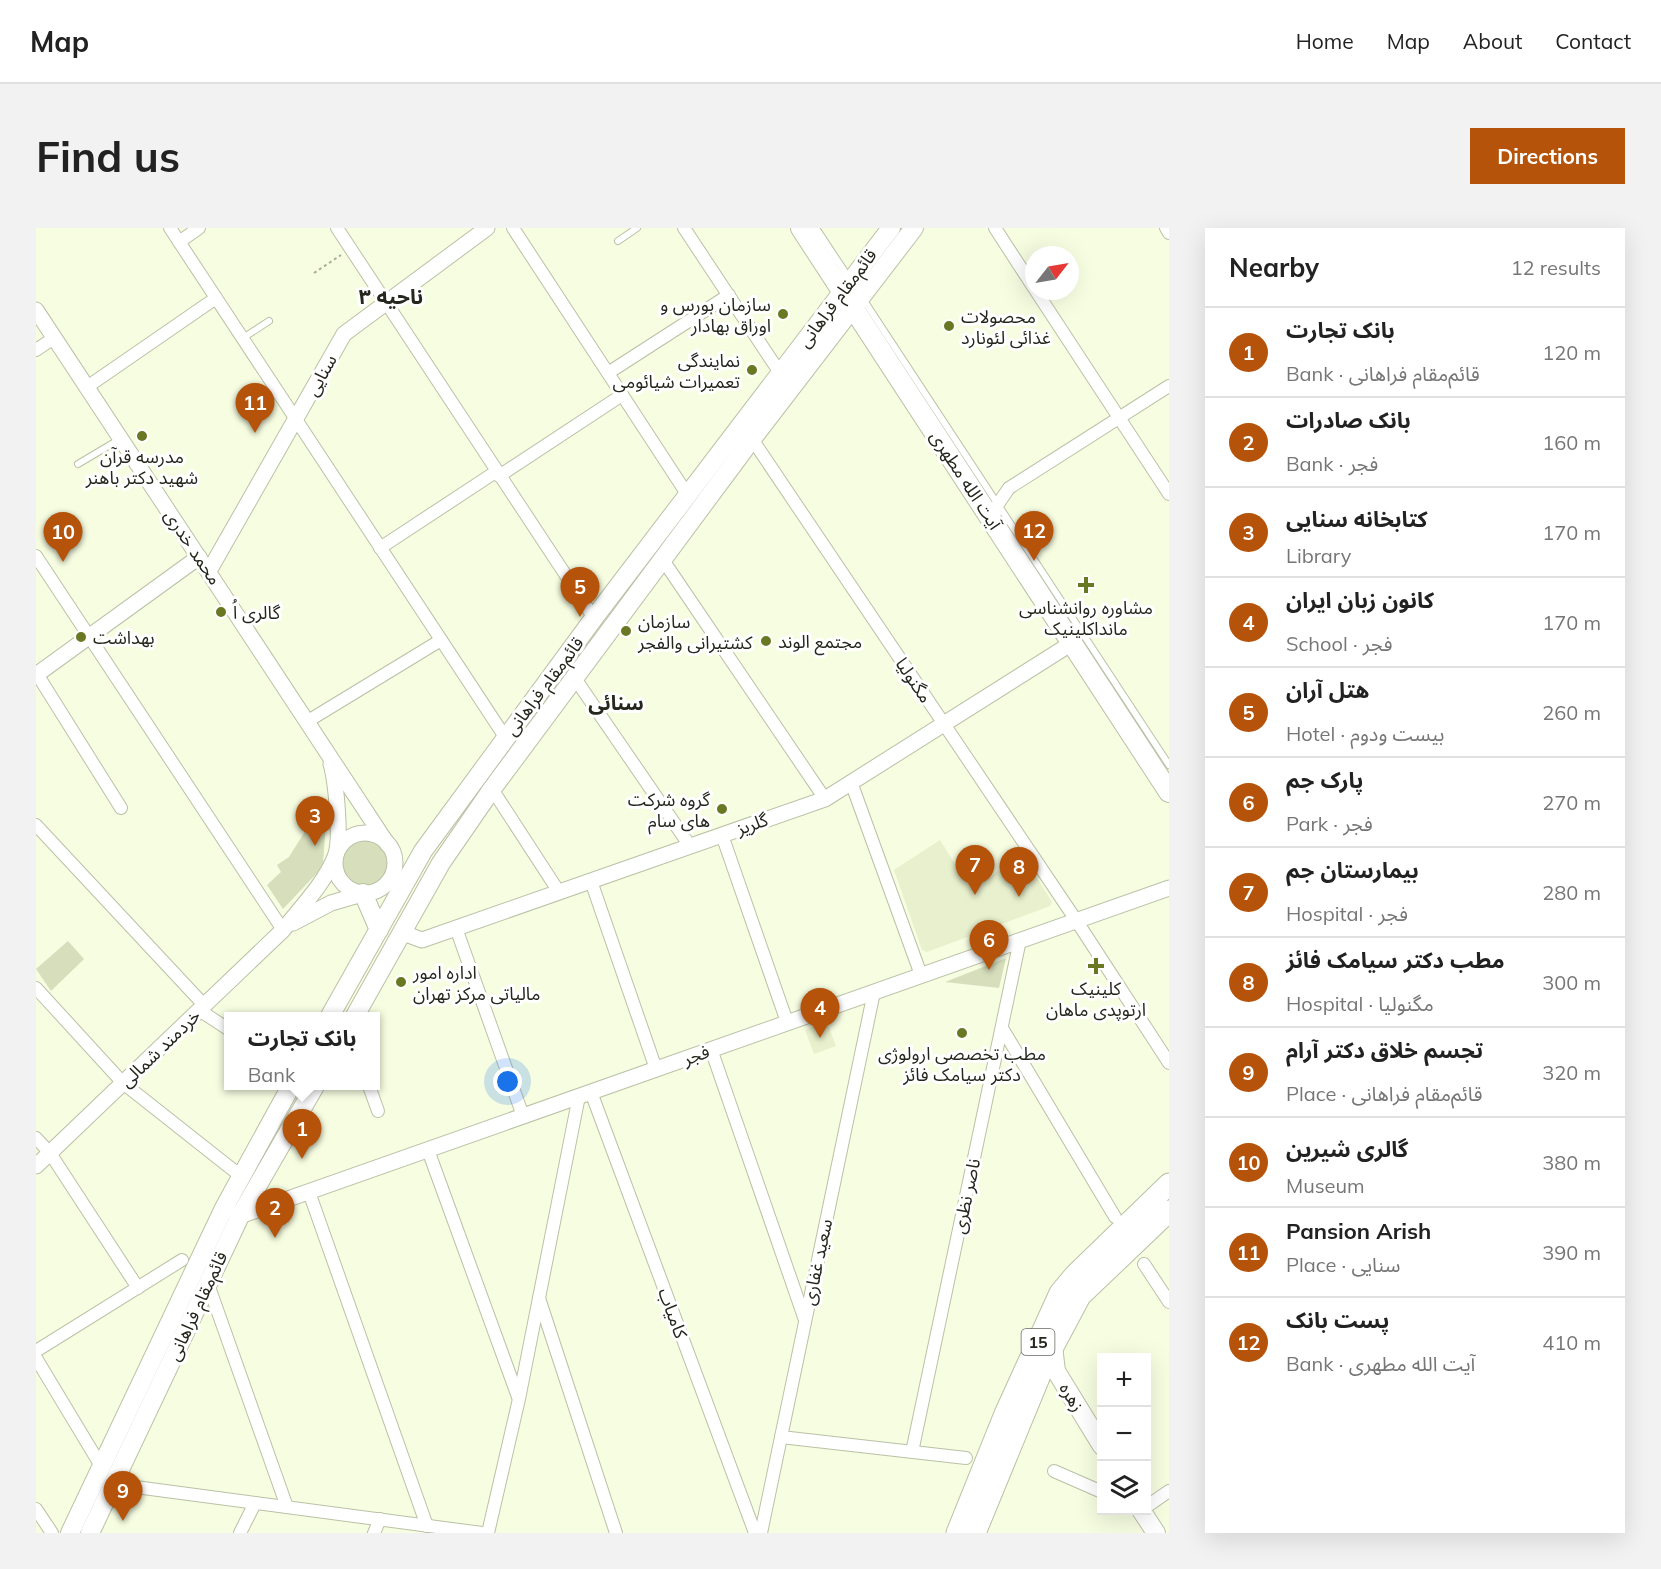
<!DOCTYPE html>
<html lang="en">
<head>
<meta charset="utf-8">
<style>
  :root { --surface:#fff; --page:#f2f2f2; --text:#222; --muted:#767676; --line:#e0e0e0; --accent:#b45309 }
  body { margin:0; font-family:Mulish,"Noto Sans Arabic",sans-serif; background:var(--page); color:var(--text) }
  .controls { position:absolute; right:18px; bottom:18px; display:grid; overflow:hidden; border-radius:0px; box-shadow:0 6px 24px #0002 }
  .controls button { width:54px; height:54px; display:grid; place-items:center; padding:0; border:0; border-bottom:2px solid var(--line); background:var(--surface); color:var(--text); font:30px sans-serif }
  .compass { position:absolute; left:989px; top:18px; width:54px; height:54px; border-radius:50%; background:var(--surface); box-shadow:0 6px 24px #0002; rotate:59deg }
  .you { position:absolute; left:472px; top:854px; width:21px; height:21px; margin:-15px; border:4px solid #fff; border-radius:50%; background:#1a73e8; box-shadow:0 0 0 9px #1a73e833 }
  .badge { display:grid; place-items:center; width:39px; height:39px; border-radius:50%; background:var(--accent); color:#fff; font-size:20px; font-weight:700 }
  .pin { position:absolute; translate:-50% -50px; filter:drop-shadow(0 2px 3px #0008) }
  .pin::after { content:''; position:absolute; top:32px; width:21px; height:18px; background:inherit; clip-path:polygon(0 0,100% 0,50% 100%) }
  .popup { position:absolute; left:188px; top:784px; width:156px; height:78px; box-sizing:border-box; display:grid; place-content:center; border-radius:0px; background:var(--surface); filter:drop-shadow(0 2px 4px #0005); font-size:20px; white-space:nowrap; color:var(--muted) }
  .popup b { font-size:22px; color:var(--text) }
  .popup::after { content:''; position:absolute; left:50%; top:100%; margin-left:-12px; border:12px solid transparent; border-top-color:var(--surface) }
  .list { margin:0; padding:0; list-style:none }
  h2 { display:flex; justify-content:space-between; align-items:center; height:78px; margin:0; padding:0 24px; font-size:26px }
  h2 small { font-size:20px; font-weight:400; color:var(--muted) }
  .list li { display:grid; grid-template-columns:39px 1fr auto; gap:18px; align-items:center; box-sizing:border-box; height:90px; padding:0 24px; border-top:2px solid var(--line) }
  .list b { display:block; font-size:22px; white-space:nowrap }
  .list p { margin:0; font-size:20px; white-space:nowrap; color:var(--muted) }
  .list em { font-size:20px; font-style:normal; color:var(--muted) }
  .icon { flex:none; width:33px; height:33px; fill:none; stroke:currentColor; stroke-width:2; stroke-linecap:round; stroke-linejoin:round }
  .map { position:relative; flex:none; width:1133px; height:1305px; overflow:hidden; border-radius:0px }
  header { display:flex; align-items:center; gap:36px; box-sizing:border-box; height:84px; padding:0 30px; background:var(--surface); border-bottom:2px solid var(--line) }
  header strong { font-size:28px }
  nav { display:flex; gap:33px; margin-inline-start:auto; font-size:21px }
  .intro { display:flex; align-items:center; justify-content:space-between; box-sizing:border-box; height:144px; padding:0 36px }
  h1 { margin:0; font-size:42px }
  .button { padding:15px 27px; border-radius:0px; background:var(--accent); color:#fff; font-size:21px; font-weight:700 }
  main { display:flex; gap:36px; padding:0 36px }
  aside { flex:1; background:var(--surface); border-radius:0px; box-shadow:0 6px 24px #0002 }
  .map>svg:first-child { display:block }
  .built { fill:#e8f0cd }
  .green { fill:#d6debc }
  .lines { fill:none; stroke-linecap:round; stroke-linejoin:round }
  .service-casing { stroke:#bac1a6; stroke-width:8 }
  .minor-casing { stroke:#bac1a6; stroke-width:14 }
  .tertiary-casing { stroke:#bac1a6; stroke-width:17 }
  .secondary-casing { stroke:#bac1a6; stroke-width:20 }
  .primary-casing { stroke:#bac1a6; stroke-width:22 }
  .trunk-casing { stroke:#bac1a6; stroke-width:23 }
  .path { stroke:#aaaf9a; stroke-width:2; stroke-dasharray:3 3; stroke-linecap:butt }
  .service { stroke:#fff; stroke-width:6 }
  .minor { stroke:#fff; stroke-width:12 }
  .tertiary { stroke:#fff; stroke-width:15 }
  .secondary { stroke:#fff; stroke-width:18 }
  .primary { stroke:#fff; stroke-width:20 }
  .trunk { stroke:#fff; stroke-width:21 }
  .poi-dot { fill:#6a7824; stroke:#fff; stroke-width:2 }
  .labels { text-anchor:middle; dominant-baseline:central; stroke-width:6; stroke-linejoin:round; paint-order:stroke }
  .shield { fill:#fff; stroke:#666861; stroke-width:1.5 }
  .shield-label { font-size:16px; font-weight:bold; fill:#25271d }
  .street-label { font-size:18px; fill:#25271d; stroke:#fff }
  .poi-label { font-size:18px; fill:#25271d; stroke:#fff; text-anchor:start }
  .neighbourhood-label { font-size:20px; font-weight:bold; fill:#25271d; stroke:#fff }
  .quarter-label { font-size:21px; font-weight:bold; fill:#25271d; stroke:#fff }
</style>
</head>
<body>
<header>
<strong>Map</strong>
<nav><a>Home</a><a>Map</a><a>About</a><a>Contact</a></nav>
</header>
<div class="intro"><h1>Find us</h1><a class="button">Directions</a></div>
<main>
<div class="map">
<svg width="1133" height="1305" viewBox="0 0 1133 1305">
  <rect width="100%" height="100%" fill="#f6fde1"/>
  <g class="built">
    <path d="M904,612L935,661L987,627L1016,674L1014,678L891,724L886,722L858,642Z"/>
    <path d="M791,794L800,818L778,826L769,802Z"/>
  </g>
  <g class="green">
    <path d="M286,576L291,580L287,635L282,644L247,681L231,657L245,644L241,637L253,629Z"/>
    <circle cx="328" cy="634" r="24"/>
    <path d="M32,713L48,731L15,763L0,741Z"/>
    <path d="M970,730L963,760L909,754Z"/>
  </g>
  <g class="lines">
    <g class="service-casing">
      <g id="service">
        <path d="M780,0L813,50"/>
        <path d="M582,13L601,0"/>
        <path d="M827,71L1133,537"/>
        <path d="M207,110L233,93"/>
        <path d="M42,236L84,211"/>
      </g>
    </g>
    <g class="minor-casing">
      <g id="minor">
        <path d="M134,0L469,509"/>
        <path d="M301,0L558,390"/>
        <path d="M477,0L651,266"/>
        <path d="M648,0L744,145"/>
        <path d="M959,0L998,60"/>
        <path d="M1130,0L1133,5"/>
        <path d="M143,14L163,0"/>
        <path d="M1000,63L1133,266"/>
        <path d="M0,122L18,110"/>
        <path d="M572,145L693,67"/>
        <path d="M51,159L180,70"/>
        <path d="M716,211L1040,692L1133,835"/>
        <path d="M463,248L586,167"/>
        <path d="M956,293L962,276L973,260L1133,158"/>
        <path d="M344,320L461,243"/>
        <path d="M0,328L247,702"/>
        <path d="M627,332L789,571"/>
        <path d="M1,446L85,580"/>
        <path d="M538,449L654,618"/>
        <path d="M272,493L405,412"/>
        <path d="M815,554L885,747"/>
        <path d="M456,561L523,664"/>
        <path d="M0,597L168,777"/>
        <path d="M686,607L751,794"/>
        <path d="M555,653L620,841"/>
        <path d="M420,700L487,888"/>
        <path d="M0,760L87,855L206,949"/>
        <path d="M163,782L192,801"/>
        <path d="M966,800L1079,989"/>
        <path d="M675,821L769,1092"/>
        <path d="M333,858L342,883"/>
        <path d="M555,864L719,1305"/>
        <path d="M0,910L14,925L102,1060"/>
        <path d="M392,922L482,1169"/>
        <path d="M273,964L391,1298"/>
        <path d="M1108,1036L1133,1074"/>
        <path d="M172,1056L251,1279"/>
        <path d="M503,1070L580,1305"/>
        <path d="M0,1123L146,1032"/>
        <path d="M0,1130L65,1238"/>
        <path d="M745,1209L930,1230"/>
        <path d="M876,1224L984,712"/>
        <path d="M1018,1243L1066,1264"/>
        <path d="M77,1256L446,1305"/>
        <path d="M1110,1279L1133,1263"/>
        <path d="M0,1281L16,1305"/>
        <path d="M204,1305L219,1275"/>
        <path d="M338,1305L344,1291"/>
        <path d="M452,1305L483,1171L543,868"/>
        <path d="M725,1305L838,764"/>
      </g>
    </g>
    <g class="tertiary-casing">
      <g id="tertiary">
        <path d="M0,82L352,617"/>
        <path d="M173,343L308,106L451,0"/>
        <path d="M0,447L163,329"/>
        <circle cx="329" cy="635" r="30"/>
        <path d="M257,695L295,675L326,666"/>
        <path d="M367,705L386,712L789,571L1036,415"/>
        <path d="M0,938L247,702C265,679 288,656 299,629C306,613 300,554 295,536"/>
        <path d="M200,986L204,988L1133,660"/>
      </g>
    </g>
    <g class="secondary-casing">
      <g id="secondary">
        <path d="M327,665L343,702"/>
        <path d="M294,788L387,623L558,390L855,0"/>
        <path d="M319,788L405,635L456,561L716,211L878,0"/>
        <path d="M1017,1118L1020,1143L1066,1218"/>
        <path d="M1105,1282L1120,1305"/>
        <path d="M34,1305L188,980L255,858"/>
        <path d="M54,1305L204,988L279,858"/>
      </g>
    </g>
    <g class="primary-casing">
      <path id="primary" d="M765,0L1133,564"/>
    </g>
    <g class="trunk-casing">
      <g id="trunk">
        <path d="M921,1305L969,1186L1024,1065L1039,1047L1133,956"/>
        <path d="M939,1305L1011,1130L1044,1068L1133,983"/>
      </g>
    </g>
    <path class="path" d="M278,45L305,27"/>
    <use href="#service" class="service"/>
    <use href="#minor" class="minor"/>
    <use href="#tertiary" class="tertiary"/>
    <use href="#secondary" class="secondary"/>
    <use href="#primary" class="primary"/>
    <use href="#trunk" class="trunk"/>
  </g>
  <g class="poi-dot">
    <circle cx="747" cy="86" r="6"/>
    <circle cx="913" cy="98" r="6"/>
    <circle cx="716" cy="142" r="6"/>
    <circle cx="106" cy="208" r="6"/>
    <path d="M1047 348h6v6h6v6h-6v6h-6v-6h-6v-6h6z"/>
    <circle cx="185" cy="384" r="6"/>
    <circle cx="590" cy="403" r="6"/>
    <circle cx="45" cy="409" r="6"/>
    <circle cx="730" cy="413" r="6"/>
    <circle cx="686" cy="581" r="6"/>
    <path d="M1057 729h6v6h6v6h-6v6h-6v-6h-6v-6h6z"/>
    <circle cx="365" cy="754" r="6"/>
    <circle cx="926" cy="805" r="6"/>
  </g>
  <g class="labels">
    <rect class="shield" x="985.5" y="1101" width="33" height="26" rx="4.5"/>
    <g class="shield-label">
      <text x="1002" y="1114">15</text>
    </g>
    <g class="street-label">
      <text transform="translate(801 70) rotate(-53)">قائم‌مقام فراهانی</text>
      <text transform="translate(285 147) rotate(-61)">سنایی</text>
      <text transform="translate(930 252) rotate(57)">آیت الله مطهری</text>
      <text transform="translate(157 319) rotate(56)">محمد خدری</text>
      <text transform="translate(878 452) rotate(56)">مگنولیا</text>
      <text transform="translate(508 458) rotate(-53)">قائم‌مقام فراهانی</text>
      <text transform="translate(716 596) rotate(-19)">گلریز</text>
      <text transform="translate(124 820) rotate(-44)">خردمند شمالی</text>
      <text transform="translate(660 827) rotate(-20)">فجر</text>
      <text transform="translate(930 968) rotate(-78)">ناصر نظری</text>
      <text transform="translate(781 1034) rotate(-78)">سعید غفاری</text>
      <text transform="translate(161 1078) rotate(-65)">قائم‌مقام فراهانی</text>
      <text transform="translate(637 1085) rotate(70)">کامیاب</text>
      <text transform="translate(1036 1169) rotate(59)">زهره</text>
    </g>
    <g class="poi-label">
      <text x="735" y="76" text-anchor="end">سازمان بورس و<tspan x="735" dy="21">اوراق بهادار</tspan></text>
      <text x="925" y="88">محصولات<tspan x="925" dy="21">غذائی لئونارد</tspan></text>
      <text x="704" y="132" text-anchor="end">نمایندگی<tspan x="704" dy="21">تعمیرات شیائومی</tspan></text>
      <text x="106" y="228" text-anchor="middle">مدرسه قرآن<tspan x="106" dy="21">شهید دکتر باهنر</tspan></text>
      <text x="1050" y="379" text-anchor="middle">مشاوره روانشناسی<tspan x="1050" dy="21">مانداکلینیک</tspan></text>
      <text x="197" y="384">گالری اُ</text>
      <text x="602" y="393">سازمان<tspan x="602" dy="21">کشتیرانی والفجر</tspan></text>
      <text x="57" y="409">بهداشت</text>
      <text x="742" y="413">مجتمع الوند</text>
      <text x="674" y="571" text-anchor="end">گروه شرکت<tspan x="674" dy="21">های سام</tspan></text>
      <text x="377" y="744">اداره امور<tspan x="377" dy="21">مالیاتی مرکز تهران</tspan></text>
      <text x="1060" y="760" text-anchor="middle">کلینیک<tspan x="1060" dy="21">ارتوپدی ماهان</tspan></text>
      <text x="926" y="825" text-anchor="middle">مطب تخصصی ارولوژی<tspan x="926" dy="21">دکتر سیامک فائز</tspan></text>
    </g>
    <g class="neighbourhood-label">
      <text x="580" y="474">سنائی</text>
    </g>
    <g class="quarter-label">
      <text x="355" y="68">ناحیه ۳</text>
    </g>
  </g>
</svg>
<div class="controls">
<button>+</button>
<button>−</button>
<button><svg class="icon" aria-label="layers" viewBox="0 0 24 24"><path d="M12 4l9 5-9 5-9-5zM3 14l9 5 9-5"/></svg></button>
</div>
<svg class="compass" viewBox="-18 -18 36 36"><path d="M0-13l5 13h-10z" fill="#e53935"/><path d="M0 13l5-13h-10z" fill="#767676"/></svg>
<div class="you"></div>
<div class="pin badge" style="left:266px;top:931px">1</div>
<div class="popup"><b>بانک تجارت</b>Bank</div>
<div class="pin badge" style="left:239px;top:1010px">2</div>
<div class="pin badge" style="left:279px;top:618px">3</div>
<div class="pin badge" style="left:784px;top:810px">4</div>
<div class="pin badge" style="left:544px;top:389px">5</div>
<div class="pin badge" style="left:953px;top:742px">6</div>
<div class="pin badge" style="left:939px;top:667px">7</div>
<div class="pin badge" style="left:983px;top:669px">8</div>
<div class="pin badge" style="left:87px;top:1293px">9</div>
<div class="pin badge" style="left:27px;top:334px">10</div>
<div class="pin badge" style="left:219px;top:205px">11</div>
<div class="pin badge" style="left:998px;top:333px">12</div>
</div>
<aside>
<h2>Nearby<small>12 results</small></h2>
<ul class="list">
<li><span class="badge">1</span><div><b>بانک تجارت</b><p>Bank · قائم‌مقام فراهانی</p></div><em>120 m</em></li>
<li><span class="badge">2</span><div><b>بانک صادرات</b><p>Bank · فجر</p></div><em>160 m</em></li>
<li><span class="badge">3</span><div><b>كتابخانه سنایی</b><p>Library</p></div><em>170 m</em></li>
<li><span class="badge">4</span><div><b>کانون زبان ایران</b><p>School · فجر</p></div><em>170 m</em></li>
<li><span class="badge">5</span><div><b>هتل آران</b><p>Hotel · بیست ودوم</p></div><em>260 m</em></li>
<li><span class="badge">6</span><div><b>پارک جم</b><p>Park · فجر</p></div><em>270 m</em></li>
<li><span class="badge">7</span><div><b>بیمارستان جم</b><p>Hospital · فجر</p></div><em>280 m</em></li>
<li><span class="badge">8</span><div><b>مطب دکتر سیامک فائز</b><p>Hospital · مگنولیا</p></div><em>300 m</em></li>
<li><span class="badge">9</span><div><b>تجسم خلاق دکتر آرام</b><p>Place · قائم‌مقام فراهانی</p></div><em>320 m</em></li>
<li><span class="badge">10</span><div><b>گالری شیرین</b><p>Museum</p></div><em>380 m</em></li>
<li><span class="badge">11</span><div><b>Pansion Arish</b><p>Place · سنایی</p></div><em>390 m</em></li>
<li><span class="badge">12</span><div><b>پست بانک</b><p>Bank · آیت الله مطهری</p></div><em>410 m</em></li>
</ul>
</aside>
</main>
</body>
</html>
